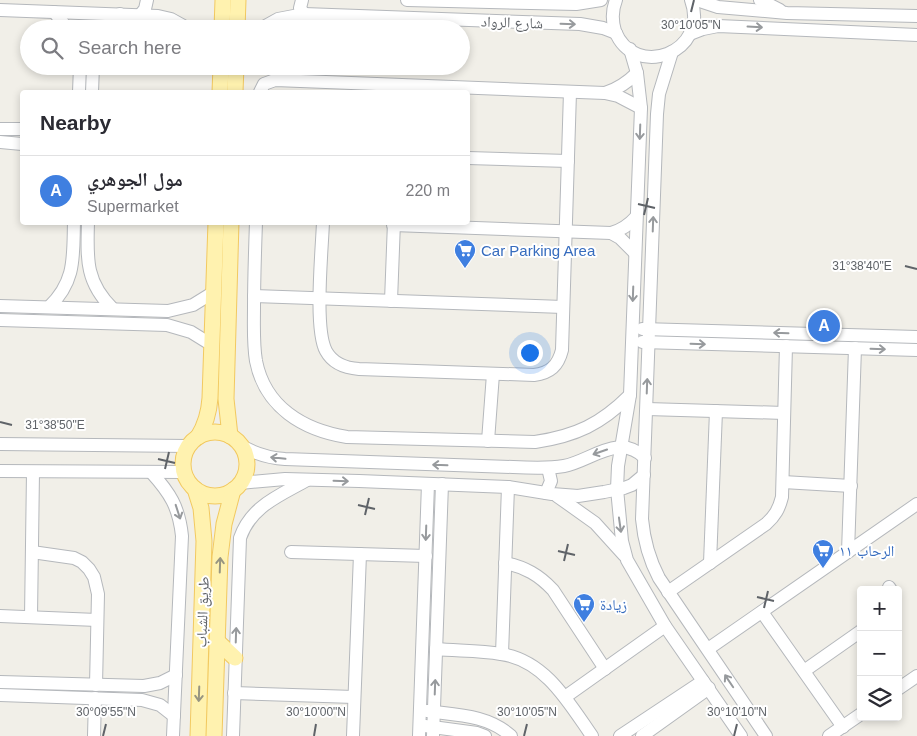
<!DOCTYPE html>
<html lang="en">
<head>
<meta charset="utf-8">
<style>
  :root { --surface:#fff; --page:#f2f2f3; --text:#2b2b33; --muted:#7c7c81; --line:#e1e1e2; --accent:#ea580c }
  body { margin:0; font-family:Helvetica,"Noto Naskh Arabic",sans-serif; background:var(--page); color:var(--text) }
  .controls { position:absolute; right:15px; bottom:15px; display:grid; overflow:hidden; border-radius:5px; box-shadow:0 2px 8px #0003 }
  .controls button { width:45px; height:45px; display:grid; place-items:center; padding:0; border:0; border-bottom:1px solid var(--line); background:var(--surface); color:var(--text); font:25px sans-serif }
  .you { position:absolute; left:529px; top:352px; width:18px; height:18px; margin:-12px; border:4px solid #fff; border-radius:50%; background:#1a73e8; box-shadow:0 0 0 8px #1a73e833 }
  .badge { display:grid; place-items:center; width:32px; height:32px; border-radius:50%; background:var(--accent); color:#fff; font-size:16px; font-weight:700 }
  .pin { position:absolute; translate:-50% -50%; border:2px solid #fff; box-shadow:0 1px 5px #0006 }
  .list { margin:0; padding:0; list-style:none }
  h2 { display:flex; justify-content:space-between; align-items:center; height:65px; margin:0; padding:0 20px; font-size:21px }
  h2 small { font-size:16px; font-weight:400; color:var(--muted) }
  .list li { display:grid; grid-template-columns:32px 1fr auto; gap:15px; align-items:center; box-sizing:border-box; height:70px; padding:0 20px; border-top:1px solid var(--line) }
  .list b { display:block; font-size:19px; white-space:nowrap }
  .list p { margin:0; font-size:16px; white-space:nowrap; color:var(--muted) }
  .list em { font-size:16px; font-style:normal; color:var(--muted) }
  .icon { flex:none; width:28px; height:28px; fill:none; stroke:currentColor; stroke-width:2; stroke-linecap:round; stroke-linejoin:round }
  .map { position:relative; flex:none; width:917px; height:736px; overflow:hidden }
  .search { position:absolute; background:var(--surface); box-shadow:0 2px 8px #0003; left:20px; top:20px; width:450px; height:55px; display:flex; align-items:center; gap:12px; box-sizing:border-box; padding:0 18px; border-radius:28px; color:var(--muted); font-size:19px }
  .panel { position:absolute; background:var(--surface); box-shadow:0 2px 8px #0003; left:20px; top:90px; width:450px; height:135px; border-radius:5px }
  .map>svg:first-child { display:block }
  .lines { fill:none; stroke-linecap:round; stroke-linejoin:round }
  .minor-casing { stroke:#b5b8bc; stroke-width:14 }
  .major-casing { stroke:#f2c960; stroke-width:17 }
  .minor { stroke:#fff; stroke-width:12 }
  .major { stroke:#fff2af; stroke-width:15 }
  .oneway { stroke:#979a9d }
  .oneway2 { stroke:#979581 }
  .ticks { fill:none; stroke:#5f6368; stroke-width:2 }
  .labels { text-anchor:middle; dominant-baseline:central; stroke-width:4; stroke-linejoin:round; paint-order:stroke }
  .street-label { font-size:15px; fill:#5f6368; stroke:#fff }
  .shop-label { font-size:15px; fill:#366cbe; stroke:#fff; text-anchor:start }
  .ticks-label { font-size:12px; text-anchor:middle; fill:#5f6368; stroke:#fff; stroke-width:4; stroke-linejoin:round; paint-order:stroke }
</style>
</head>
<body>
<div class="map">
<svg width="917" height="736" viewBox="0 0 917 736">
  <rect width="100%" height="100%" fill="#f1efe8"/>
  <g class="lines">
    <g class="minor-casing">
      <g id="minor">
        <path d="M302,0L300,8L304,14"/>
        <path d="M407,0L576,4L601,0"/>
        <path d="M616,0C612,10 612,21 615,31C635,81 710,52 691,0"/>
        <path d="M697,0L718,7L787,13L917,16"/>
        <path d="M760,0L780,10"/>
        <path d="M0,10L158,16L171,19L189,29"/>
        <path d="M54,12L68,29"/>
        <path d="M140,15L145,9L147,0"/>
        <path d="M108,29L120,14"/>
        <path d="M260,29L278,19L304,14L580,24L603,28L616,33"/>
        <path d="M690,34L703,29L718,26L917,35"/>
        <path d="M630,49L637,73L641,108L630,395L618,466L617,489L622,541L627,560L665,626L741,736"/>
        <path d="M672,52L659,94L657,114L642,519C644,541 649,559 659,578L766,736"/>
        <path d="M79,92L80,66"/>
        <path d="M92,92L93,66"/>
        <path d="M260,92L264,84L275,80L605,93L618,96L641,108"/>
        <path d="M605,93C618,89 627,83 637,73"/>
        <path d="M0,129H22"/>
        <path d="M0,142L22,144"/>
        <path d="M468,158L568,161"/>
        <path d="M88,222C87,258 85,282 113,309"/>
        <path d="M256,222C255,251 254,279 254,307C254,325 253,343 256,361C265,407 303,430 347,437L535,442C576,436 601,424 630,395"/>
        <path d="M323,222C322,250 314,329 326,351C333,364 345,368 359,369L534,375C550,373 558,366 562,350L570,92"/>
        <path d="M393,225L611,233C622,230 629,225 636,217"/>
        <path d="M611,233L620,238L635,253"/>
        <path d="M254,296L563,307"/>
        <path d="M391,301L394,222"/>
        <path d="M0,306L168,311L193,305L214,292"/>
        <path d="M49,307C76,281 73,257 74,222"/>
        <path d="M0,320L167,325L191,332L212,345"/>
        <path d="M642,329L917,337"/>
        <path d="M642,342L917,350"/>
        <path d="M647,409L784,413"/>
        <path d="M488,441L493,374"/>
        <path d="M0,444L188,446"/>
        <path d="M240,445C255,454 268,458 285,459L513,467C530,468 547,469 564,466C591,461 619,432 645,458"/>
        <path d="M0,471L184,472"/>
        <path d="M151,472C170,493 179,507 182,536L173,736"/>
        <path d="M783,482L851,486"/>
        <path d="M240,483L285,479L359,481L508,487L552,494L578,496L604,492L624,488L632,485L644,475"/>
        <path d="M546,493L551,481L548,468"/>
        <path d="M557,496L595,523L624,555"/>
        <path d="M32,552L74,558L82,562L89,569L94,577L98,594L96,685"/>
        <path d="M291,552L426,556"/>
        <path d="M848,552L855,348"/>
        <path d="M505,563C525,567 539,575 553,590L605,669"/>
        <path d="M710,563L716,411"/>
        <path d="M889,587L891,590"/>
        <path d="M668,592L766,524C775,516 779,509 782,497L786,346"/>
        <path d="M762,612L843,727"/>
        <path d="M0,616L97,620"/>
        <path d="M31,617L33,472"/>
        <path d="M436,649C457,651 480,650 501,654C545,660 569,703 592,736"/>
        <path d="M708,649L917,504"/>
        <path d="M502,654L508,487"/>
        <path d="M804,671L861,631"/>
        <path d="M0,682L144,686L160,683L176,675"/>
        <path d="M898,689L917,676"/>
        <path d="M234,693L354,697"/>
        <path d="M0,695L142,700L160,705L174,716"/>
        <path d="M565,697L665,626"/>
        <path d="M427,711C457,715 488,715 511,736"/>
        <path d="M425,726L477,733L485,736"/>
        <path d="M94,736L95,698"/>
        <path d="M233,736L240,538C251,506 279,496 307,480"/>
        <path d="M353,736L360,554"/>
        <path d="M419,736L428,484"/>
        <path d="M433,736L442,484"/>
        <path d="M620,736L703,681"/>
        <path d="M642,736L709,688"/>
        <path d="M829,736L861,714"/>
      </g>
    </g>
    <g class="major-casing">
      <g id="major">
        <path d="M222,29L223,0"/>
        <path d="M237,29L238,0"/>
        <path d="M220,92L221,66"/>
        <path d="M235,92L236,66"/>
        <circle cx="215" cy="464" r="32"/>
        <path d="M230,436L226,399L231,222"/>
        <path d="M198,437C206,424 209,413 210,398L216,222"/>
        <path d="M195,489L201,508L204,541L198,736"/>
        <path d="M217,641L235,658"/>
        <path d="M214,736L220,557L224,524L233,490"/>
      </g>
    </g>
    <use href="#minor" class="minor"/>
    <use href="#major" class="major"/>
  </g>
  <defs><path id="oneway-shaft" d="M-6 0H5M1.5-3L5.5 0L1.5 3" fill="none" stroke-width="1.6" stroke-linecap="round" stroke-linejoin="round" transform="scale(1.25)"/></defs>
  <g class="oneway">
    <use href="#oneway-shaft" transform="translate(568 24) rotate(2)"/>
    <use href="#oneway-shaft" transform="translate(755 27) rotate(3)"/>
    <use href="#oneway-shaft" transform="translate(640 132) rotate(92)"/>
    <use href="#oneway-shaft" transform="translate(653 224) rotate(-88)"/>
    <use href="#oneway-shaft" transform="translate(633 294) rotate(92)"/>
    <use href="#oneway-shaft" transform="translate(781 333) rotate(-178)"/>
    <use href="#oneway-shaft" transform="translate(698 344) rotate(2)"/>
    <use href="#oneway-shaft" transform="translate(878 349) rotate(2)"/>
    <use href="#oneway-shaft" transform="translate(647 386) rotate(-88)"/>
    <use href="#oneway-shaft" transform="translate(600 452) rotate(161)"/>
    <use href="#oneway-shaft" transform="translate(278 458) rotate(-174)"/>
    <use href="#oneway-shaft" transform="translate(440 465) rotate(-178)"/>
    <use href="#oneway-shaft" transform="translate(341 481) rotate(2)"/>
    <use href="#oneway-shaft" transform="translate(178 512) rotate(72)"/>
    <use href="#oneway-shaft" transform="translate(620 525) rotate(82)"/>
    <use href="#oneway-shaft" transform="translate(426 533) rotate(92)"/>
    <use href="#oneway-shaft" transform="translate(236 635) rotate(-88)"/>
    <use href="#oneway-shaft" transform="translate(729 681) rotate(-124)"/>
    <use href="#oneway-shaft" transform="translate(435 687) rotate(-88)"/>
  </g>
  <g class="oneway2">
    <use href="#oneway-shaft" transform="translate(220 565) rotate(-88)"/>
    <use href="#oneway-shaft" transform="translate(199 694) rotate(92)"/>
  </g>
  <path class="ticks" d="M691,12L694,0M638,204L655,208M644,215L648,198M905,266L917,269M0,422L12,425M158,459L175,463M165,469L169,452M358,505L375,509M365,515L369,498M558,551L575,555M564,561L568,544M757,597L774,601M764,608L768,591M103,736L106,724M314,736L316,724M524,736L527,724M734,736L737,724"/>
  <defs>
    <g id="supermarket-pin" transform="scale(1.125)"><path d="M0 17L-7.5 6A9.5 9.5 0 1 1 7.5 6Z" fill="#3f7fe0" stroke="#fff"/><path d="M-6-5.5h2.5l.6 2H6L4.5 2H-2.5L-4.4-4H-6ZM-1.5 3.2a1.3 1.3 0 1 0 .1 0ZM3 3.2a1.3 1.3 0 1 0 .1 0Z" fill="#fff"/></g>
  </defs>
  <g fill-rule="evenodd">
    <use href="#supermarket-pin" x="465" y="250"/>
    <use href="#supermarket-pin" x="823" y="550"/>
    <use href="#supermarket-pin" x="584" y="604"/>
  </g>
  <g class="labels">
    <g class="street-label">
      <text transform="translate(512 22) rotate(2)">شارع الرواد</text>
      <text transform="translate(202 612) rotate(-88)">طريق الشباب</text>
    </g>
    <g class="shop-label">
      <text x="481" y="250">Car Parking Area</text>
      <text x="839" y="550">الرحاب ١١</text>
      <text x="600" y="604">زيادة</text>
    </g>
  </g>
  <g class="ticks-label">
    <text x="691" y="29">30°10'05"N</text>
    <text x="862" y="270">31°38'40"E</text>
    <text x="55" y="429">31°38'50"E</text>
    <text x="106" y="716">30°09'55"N</text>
    <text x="316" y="716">30°10'00"N</text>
    <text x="527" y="716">30°10'05"N</text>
    <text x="737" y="716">30°10'10"N</text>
  </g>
</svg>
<div class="controls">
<button>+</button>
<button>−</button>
<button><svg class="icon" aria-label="layers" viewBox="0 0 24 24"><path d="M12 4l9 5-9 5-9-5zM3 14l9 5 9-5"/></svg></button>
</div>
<div class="you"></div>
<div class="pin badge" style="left:824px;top:326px;background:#3f7fe0">A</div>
<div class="search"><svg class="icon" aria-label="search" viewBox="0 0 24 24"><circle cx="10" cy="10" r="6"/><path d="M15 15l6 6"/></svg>Search here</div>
<section class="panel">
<h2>Nearby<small></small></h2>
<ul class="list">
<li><span class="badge" style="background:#3f7fe0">A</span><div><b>مول الجوهري</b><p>Supermarket</p></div><em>220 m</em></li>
</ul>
</section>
</div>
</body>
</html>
